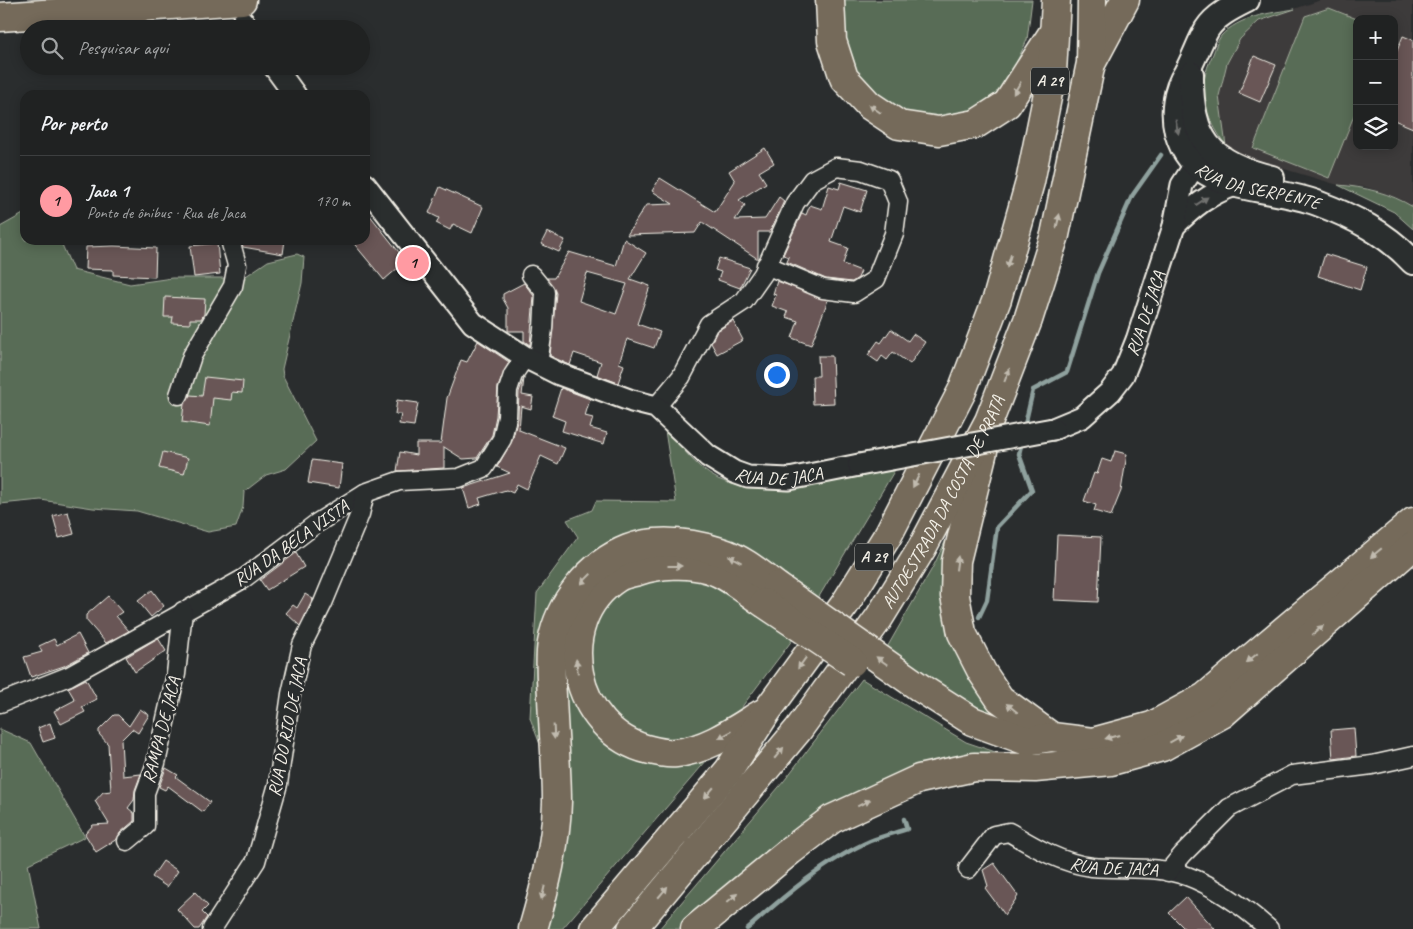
<!DOCTYPE html>
<html lang="pt">
<head>
<meta charset="utf-8">
<style>
  :root { --surface:#202222; --page:#2d2f2f; --text:#f1f3f6; --muted:#a2a4a5; --line:#3d3f40; --accent:#ff9aa2 }
  body { margin:0; font-family:Caveat,sans-serif; background:var(--page); color:var(--text) }
  .controls { position:absolute; right:15px; top:15px; display:grid; overflow:hidden; border-radius:10px; box-shadow:0 2px 12px #0003 }
  .controls button { width:45px; height:45px; display:grid; place-items:center; padding:0; border:0; border-bottom:1px solid var(--line); background:var(--surface); color:var(--text); font:25px sans-serif }
  .you { position:absolute; left:776px; top:374px; width:18px; height:18px; margin:-12px; border:4px solid #fff; border-radius:50%; background:#1a73e8; box-shadow:0 0 0 8px #1a73e833 }
  .badge { display:grid; place-items:center; width:32px; height:32px; border-radius:50%; background:var(--accent); color:#111; font-size:16px; font-weight:700 }
  .pin { position:absolute; translate:-50% -50%; border:2px solid #fff; box-shadow:0 1px 5px #0006 }
  .list { margin:0; padding:0; list-style:none }
  h2 { display:flex; justify-content:space-between; align-items:center; height:65px; margin:0; padding:0 20px; font-size:21px }
  h2 small { font-size:16px; font-weight:400; color:var(--muted) }
  .list li { display:grid; grid-template-columns:32px 1fr auto; gap:15px; align-items:center; box-sizing:border-box; height:90px; padding:0 20px; border-top:1px solid var(--line) }
  .list b { display:block; font-size:19px; white-space:nowrap }
  .list p { margin:0; font-size:16px; white-space:nowrap; color:var(--muted) }
  .list em { font-size:16px; font-style:normal; color:var(--muted) }
  .icon { flex:none; width:28px; height:28px; fill:none; stroke:currentColor; stroke-width:2; stroke-linecap:round; stroke-linejoin:round }
  .map { position:relative; flex:none; width:1413px; height:929px; overflow:hidden }
  .search { position:absolute; background:var(--surface); box-shadow:0 2px 12px #0003; left:20px; top:20px; width:350px; height:55px; display:flex; align-items:center; gap:12px; box-sizing:border-box; padding:0 18px; border-radius:28px; color:var(--muted); font-size:19px }
  .panel { position:absolute; background:var(--surface); box-shadow:0 2px 12px #0003; left:20px; top:90px; width:350px; height:155px; border-radius:15px }
  .map>svg:first-child { display:block }
  .built { fill:#3d3a3a; fill-rule:evenodd }
  .green { fill:#596c56; stroke:#a6ae9f }
  .lines { fill:none; stroke-linecap:round; stroke-linejoin:round }
  .stream { stroke:#8fa19e; stroke-width:4.5 }
  .building { fill:#695756; stroke:#f4f1e8; fill-rule:evenodd }
  .minor-casing { stroke:#f4f1e8; stroke-width:21 }
  .tertiary-casing { stroke:#f4f1e8; stroke-width:25 }
  .secondary-casing { stroke:#f4f1e8; stroke-width:28 }
  .motorway-casing { stroke:#f4f1e8; stroke-width:31 }
  .minor { stroke:#2a2d2e; stroke-width:18 }
  .tertiary { stroke:#2a2d2e; stroke-width:21 }
  .secondary { stroke:#2a2d2e; stroke-width:24 }
  .motorway { stroke:#746a5a; stroke-width:28 }
  .tertiary-bridge-casing { stroke:#f4f1e8; stroke-width:25; stroke-linecap:butt }
  .motorway-bridge-casing { stroke:#f4f1e8; stroke-width:31; stroke-linecap:butt }
  .tertiary-bridge { stroke:#2a2d2e; stroke-width:21 }
  .motorway-bridge { stroke:#746a5a; stroke-width:28 }
  .oneway { fill:#c1bbaf }
  .oneway2 { fill:#71726f }
  .labels { text-anchor:middle; dominant-baseline:central; stroke-width:5; stroke-linejoin:round; paint-order:stroke }
  .shield { fill:#2a2d2e; stroke:#b7b6b0; stroke-width:1 }
  .shield-label { font-size:16px; font-weight:bold; fill:#f4f1e8 }
  .street-label { font-size:18px; fill:#f4f1e8; stroke:#2a2d2e }
</style>
</head>
<body>
<div class="map">
<svg width="1413" height="929" viewBox="0 0 1413 929">
  <rect width="100%" height="100%" fill="#2a2d2e"/>
  <filter id="ink" filterUnits="userSpaceOnUse"><feTurbulence type="fractalNoise" baseFrequency=".02" numOctaves="2"/><feDisplacementMap in="SourceGraphic" scale="10" xChannelSelector="R" yChannelSelector="G"/><feConvolveMatrix kernelMatrix="1 2 1 2 8 2 1 2 1" color-interpolation-filters="sRGB"/></filter>
  <g filter="url(#ink)">
    <path class="built" d="M1321,0H1413V207L1402,200L1366,187L1338,185L1240,156L1226,146L1219,96L1227,63L1240,39L1259,21ZM1357,19H1394V146H1357Z"/>
    <g class="green">
      <path d="M842,0H1032L1027,40L1005,87L979,107L950,118H911L862,86L839,24Z"/>
      <path d="M1329,8L1357,19V108L1329,178L1253,148L1305,16Z"/>
      <path d="M1295,9L1259,21L1240,39L1227,63L1219,96L1226,146C1204,113 1195,91 1213,54C1215,49 1217,41 1221,36C1239,16 1270,13 1295,9Z"/>
      <path d="M1338,185C1365,187 1390,193 1413,207V229L1394,212Z"/>
      <path d="M25,213V240H60L73,270L130,284L172,278H243L268,261L297,254L304,257L302,283L282,369L283,376L316,441L286,469L266,475L244,492L243,507L236,527L208,532L137,511L93,508L41,500L0,504V227Z"/>
      <path d="M664,424C680,445 694,467 718,479C762,500 849,478 896,468L817,600L769,566L573,573L552,601L542,650L544,755L530,718L537,593L578,537L567,520L592,510L596,501L676,502Z"/>
      <path d="M963,504L948,612L1023,722C969,710 930,681 885,651L934,565Z"/>
      <path d="M667,572L723,587L796,635L741,708L715,730L678,741L659,740L627,729L597,701L585,648L590,623L621,589Z"/>
      <path d="M563,666L571,695L582,715L596,730L713,753L562,929H542Z"/>
      <path d="M862,679L966,742L1016,759L930,769L683,929H659L784,781Z"/>
      <path d="M0,729L31,743L85,837L28,864L41,929H0Z"/>
    </g>
    <g class="lines">
      <g class="stream">
        <path d="M1024,429L1033,390L1067,372L1098,273L1132,196L1161,155"/>
        <path d="M979,617L987,600L997,527L1032,490L1019,454L1022,441"/>
        <path d="M747,929C783,897 826,860 870,841C882,836 895,833 907,829L904,819"/>
      </g>
    </g>
    <g class="building">
      <path d="M1403,36L1413,40V128L1394,120V58Z"/>
      <path d="M1254,56L1276,65L1260,102L1239,93Z"/>
      <path d="M765,148L774,163L759,172L766,183L739,200L745,205L735,220L765,219L779,197L784,201L770,232H758V259L702,222L695,233L627,235L646,205L673,204L652,191L660,178L715,212L735,181L729,171Z"/>
      <path d="M841,182L867,190L860,212L843,206L831,242L848,248L843,264L861,271L858,278L852,282L826,279L787,262L789,257L783,255L802,213L806,215L810,205L822,209L829,186L839,189Z"/>
      <path d="M440,187L483,207L472,233L453,224L450,230L436,223L439,218L429,213Z"/>
      <path d="M365,209L406,261L384,280L351,240H365Z"/>
      <path d="M547,232L565,240L559,252L541,244Z"/>
      <path d="M624,239L646,253L630,279L650,286L637,324L660,332L654,348L627,339L619,363L624,365L618,383L597,375L601,362L574,353L570,365L550,356L556,293L547,278H554L569,252L616,266ZM587,273L627,284L616,314L579,301Z"/>
      <path d="M241,240H285L283,254L243,247Z"/>
      <path d="M217,243L220,274L194,277L190,246Z"/>
      <path d="M114,246L156,248L155,277L113,275V270L85,269L86,247Z"/>
      <path d="M1325,254L1367,267L1360,290L1318,276Z"/>
      <path d="M719,258L750,268L740,288L718,280L721,272L715,270Z"/>
      <path d="M777,281L828,300L811,345L792,338L798,321L786,317L788,312L772,306L776,295L773,294Z"/>
      <path d="M524,283L534,296L530,345L524,341V331H508V308L503,299V294Z"/>
      <path d="M165,297L205,299L204,314L201,319H190V324L172,323L173,317H164Z"/>
      <path d="M733,321L743,340L717,354L711,343L717,331Z"/>
      <path d="M891,329L908,341L913,334L925,342L910,364L893,352L887,360L882,356L878,362L868,355L878,341L881,343Z"/>
      <path d="M478,341L509,362L498,387L496,416L492,435L477,458L463,459L444,447V468L397,471L400,452L416,455V443H441L447,398L461,360L467,362Z"/>
      <path d="M818,356H832L834,403L813,404L812,376H819Z"/>
      <path d="M205,377L243,381L242,393L232,392L231,400L213,398L210,426L182,422L184,404L190,395L202,396Z"/>
      <path d="M524,378L522,395L533,397L531,409L521,406L519,430L565,448L558,464L541,456L527,489L517,484L513,493L506,490L479,498L481,504L469,508L463,488L510,473L497,467L512,441L518,418L519,392Z"/>
      <path d="M561,388L590,399L585,416L593,418L590,428L607,433L604,444L562,431L565,421L552,416Z"/>
      <path d="M397,400L418,403L414,426L399,424L401,414H395Z"/>
      <path d="M1115,451L1127,454L1121,491L1111,516L1094,511L1096,505L1084,501L1094,473L1097,474L1102,459L1111,462Z"/>
      <path d="M163,452L188,458L184,474L159,468Z"/>
      <path d="M312,460L342,464L339,488L308,483Z"/>
      <path d="M68,512L74,534L59,538L53,516Z"/>
      <path d="M1057,535L1101,537L1098,602L1054,600Z"/>
      <path d="M296,553L304,567L267,590L260,580Z"/>
      <path d="M152,590L164,606L151,617L138,601Z"/>
      <path d="M305,594L313,599L300,626L286,613L293,605L297,608Z"/>
      <path d="M108,596L122,612L116,616L129,631L106,643L86,620V615Z"/>
      <path d="M78,634L88,653L64,666L31,677L24,657L42,652L39,646L54,639L57,645Z"/>
      <path d="M158,638L166,651L135,672L126,657Z"/>
      <path d="M86,679L97,699L82,707L85,712L61,724L54,711L75,700L68,688Z"/>
      <path d="M140,709L149,715L138,733L132,729L121,740L123,776L141,774L135,790L134,800L128,808L134,813V821L120,833L117,839L96,852L85,834L93,825L109,824L95,801L103,792L111,791L108,744L99,734V730L114,715H118L129,726Z"/>
      <path d="M50,723L55,738L43,742L38,728Z"/>
      <path d="M1354,728L1356,756L1333,759L1331,730Z"/>
      <path d="M166,768L178,775L176,777L210,802L203,812L168,786L165,790L159,787Z"/>
      <path d="M163,861L178,871L167,887L152,877Z"/>
      <path d="M994,863L1018,896L1005,915L985,888L988,886L983,870Z"/>
      <path d="M195,892L208,906L202,912L207,917L199,929H195L177,909Z"/>
      <path d="M1186,897L1215,929H1185L1169,913Z"/>
    </g>
    <g class="lines">
      <g class="minor-casing">
        <g id="minor">
          <path d="M531,275L545,292L543,329L538,364"/>
          <path d="M179,395L192,356L233,286L237,265L230,240"/>
          <path d="M656,407L681,377L709,324L744,301L763,274L795,203L812,180L836,167L861,170L889,180L898,202L894,234L876,279L854,293L823,289L766,265"/>
          <path d="M0,703L69,676L243,579L317,523L365,493L399,481L459,478L484,468L502,439L507,417L508,390L513,375L525,357"/>
          <path d="M127,841L145,826V793L156,763L176,674L183,611"/>
          <path id="s1" d="M968,869L994,835L1009,832C1036,848 1061,863 1092,867C1124,870 1156,865 1187,876C1217,887 1245,908 1269,929"/>
          <path d="M1168,872L1183,854L1229,808L1292,775L1372,765L1413,756"/>
          <path d="M212,929L256,861L278,784L291,694L302,645L323,603L360,514L365,493"/>
        </g>
      </g>
      <g class="tertiary-casing">
        <g id="tertiary">
          <path d="M243,22L247,29"/>
          <path d="M274,66L295,95"/>
          <path id="s2" d="M365,185L473,323L525,357L559,374L632,401L656,407L708,456L734,472L748,477L789,479L859,465"/>
          <path d="M1174,226C1193,207 1209,194 1235,185"/>
          <path id="s3" d="M1053,429L1082,417L1110,392L1123,375L1137,340L1174,226L1182,185L1195,165"/>
        </g>
      </g>
      <g class="secondary-casing">
        <g id="secondary">
          <path id="s4" d="M1247,0C1233,7 1216,15 1207,29C1199,43 1194,59 1186,73C1175,90 1172,112 1177,132C1194,196 1267,184 1317,203C1354,217 1386,233 1413,262"/>
          <path d="M1191,74C1190,139 1209,163 1272,178"/>
        </g>
      </g>
      <g class="motorway-casing">
        <g id="motorway">
          <path d="M830,0L832,41L844,78L869,105L899,125L939,131L976,124L1007,104L1053,33"/>
          <path d="M0,17L242,0"/>
          <path d="M1093,60L1125,0"/>
          <path d="M983,451L956,561L955,596L962,633L982,672L1000,699L1052,737"/>
          <path d="M922,689L972,721L1027,741L1052,737L1093,742L1152,726L1205,697L1413,522"/>
          <path d="M761,714C735,730 707,750 676,753C668,754 658,752 650,750C573,732 549,622 617,578C623,574 631,573 638,571C659,564 687,562 709,569C729,575 747,592 764,603"/>
          <path d="M533,929C545,888 556,845 557,802C557,767 553,731 552,696C551,679 549,660 552,643C559,603 590,564 628,549C657,538 692,543 721,552C741,558 759,573 776,586"/>
          <path d="M594,929L729,770L767,711L845,604L888,535L962,391L997,299L1030,182L1052,73L1056,0"/>
          <path id="s5" d="M632,929L798,730L879,618L922,548L989,421L1028,320L1055,235L1091,63L1092,0"/>
          <path d="M695,929L790,851L832,819L919,779L974,767L1035,768L1111,761L1162,747L1222,714L1413,546"/>
        </g>
      </g>
      <use href="#minor" class="minor"/>
      <use href="#tertiary" class="tertiary"/>
      <use href="#secondary" class="secondary"/>
      <use href="#motorway" class="motorway"/>
      <g class="tertiary-bridge-casing">
        <path id="tertiary-bridge" d="M859,465L1053,429"/>
      </g>
      <g class="motorway-bridge-casing">
        <g id="motorway-bridge">
          <path d="M776,586L922,689"/>
          <path d="M764,603L852,662"/>
        </g>
      </g>
      <use href="#tertiary-bridge" class="tertiary-bridge"/>
      <use href="#motorway-bridge" class="motorway-bridge"/>
    </g>
    <defs><path id="oneway-solid" d="M-6-.8H1V-3.2L6.5 0L1 3.2V.8H-6Z" transform="scale(1.25)"/></defs>
    <g class="oneway">
      <use href="#oneway-solid" transform="translate(1017 88) rotate(121)"/>
      <use href="#oneway-solid" transform="translate(875 109) rotate(-145)"/>
      <use href="#oneway-solid" transform="translate(1058 221) rotate(-77)"/>
      <use href="#oneway-solid" transform="translate(1009 261) rotate(107)"/>
      <use href="#oneway-solid" transform="translate(1007 375) rotate(-69)"/>
      <use href="#oneway-solid" transform="translate(916 481) rotate(117)"/>
      <use href="#oneway-solid" transform="translate(1376 553) rotate(140)"/>
      <use href="#oneway-solid" transform="translate(735 559) rotate(-152)"/>
      <use href="#oneway-solid" transform="translate(957 563) rotate(-82)"/>
      <use href="#oneway-solid" transform="translate(675 566)"/>
      <use href="#oneway-solid" transform="translate(586 579) rotate(135)"/>
      <use href="#oneway-solid" transform="translate(1318 630) rotate(-41)"/>
      <use href="#oneway-solid" transform="translate(1252 658) rotate(140)"/>
      <use href="#oneway-solid" transform="translate(882 661) rotate(-145)"/>
      <use href="#oneway-solid" transform="translate(802 663) rotate(126)"/>
      <use href="#oneway-solid" transform="translate(577 666) rotate(-97)"/>
      <use href="#oneway-solid" transform="translate(1012 708) rotate(-141)"/>
      <use href="#oneway-solid" transform="translate(554 732) rotate(87)"/>
      <use href="#oneway-solid" transform="translate(725 735) rotate(151)"/>
      <use href="#oneway-solid" transform="translate(1112 737) rotate(165)"/>
      <use href="#oneway-solid" transform="translate(1176 739) rotate(-29)"/>
      <use href="#oneway-solid" transform="translate(779 753) rotate(-50)"/>
      <use href="#oneway-solid" transform="translate(709 793) rotate(130)"/>
      <use href="#oneway-solid" transform="translate(864 803) rotate(-26)"/>
      <use href="#oneway-solid" transform="translate(663 892) rotate(-50)"/>
      <use href="#oneway-solid" transform="translate(543 893) rotate(103)"/>
      <use href="#oneway-solid" transform="translate(732 898) rotate(-40)"/>
    </g>
    <g class="oneway2">
      <use href="#oneway-solid" transform="translate(1177 127) rotate(78)"/>
      <use href="#oneway-solid" transform="translate(1202 201) rotate(-34)"/>
    </g>
  </g>
  <g class="labels">
    <g class="shield">
      <rect x="1031" y="67.5" width="38" height="27" rx="4"/>
      <rect x="855" y="543.5" width="38" height="27" rx="4"/>
    </g>
    <g class="shield-label">
      <text x="1050" y="81">A 29</text>
      <text x="874" y="557">A 29</text>
    </g>
    <g class="street-label">
      <text stroke="none"><textPath href="#s4" startOffset="265">RUA DA SERPENTE</textPath></text>
      <text stroke="none"><textPath href="#s3" startOffset="156">RUA DE JACA</textPath></text>
      <text stroke="none"><textPath href="#s2" startOffset="526">RUA DE JACA</textPath></text>
      <text stroke="none"><textPath href="#s5" startOffset="530">AUTOESTRADA DA COSTA DE PRATA</textPath></text>
      <text transform="translate(291 543) rotate(-35)">RUA DA BELA VISTA</text>
      <text transform="translate(287 727) rotate(-79)">RUA DO RIO DE JACA</text>
      <text transform="translate(161 730) rotate(-76)">RAMPA DE JACA</text>
      <text stroke="none"><textPath href="#s1" startOffset="171">RUA DE JACA</textPath></text>
    </g>
  </g>
</svg>
<div class="controls">
<button>+</button>
<button>−</button>
<button><svg class="icon" aria-label="layers" viewBox="0 0 24 24"><path d="M12 4l9 5-9 5-9-5zM3 14l9 5 9-5"/></svg></button>
</div>
<div class="you"></div>
<div class="pin badge" style="left:413px;top:263px">1</div>
<div class="search"><svg class="icon" aria-label="search" viewBox="0 0 24 24"><circle cx="10" cy="10" r="6"/><path d="M15 15l6 6"/></svg>Pesquisar aqui</div>
<section class="panel">
<h2>Por perto<small></small></h2>
<ul class="list">
<li><span class="badge">1</span><div><b>Jaca 1</b><p>Ponto de ônibus · Rua de Jaca</p></div><em>170 m</em></li>
</ul>
</section>
</div>
</body>
</html>
